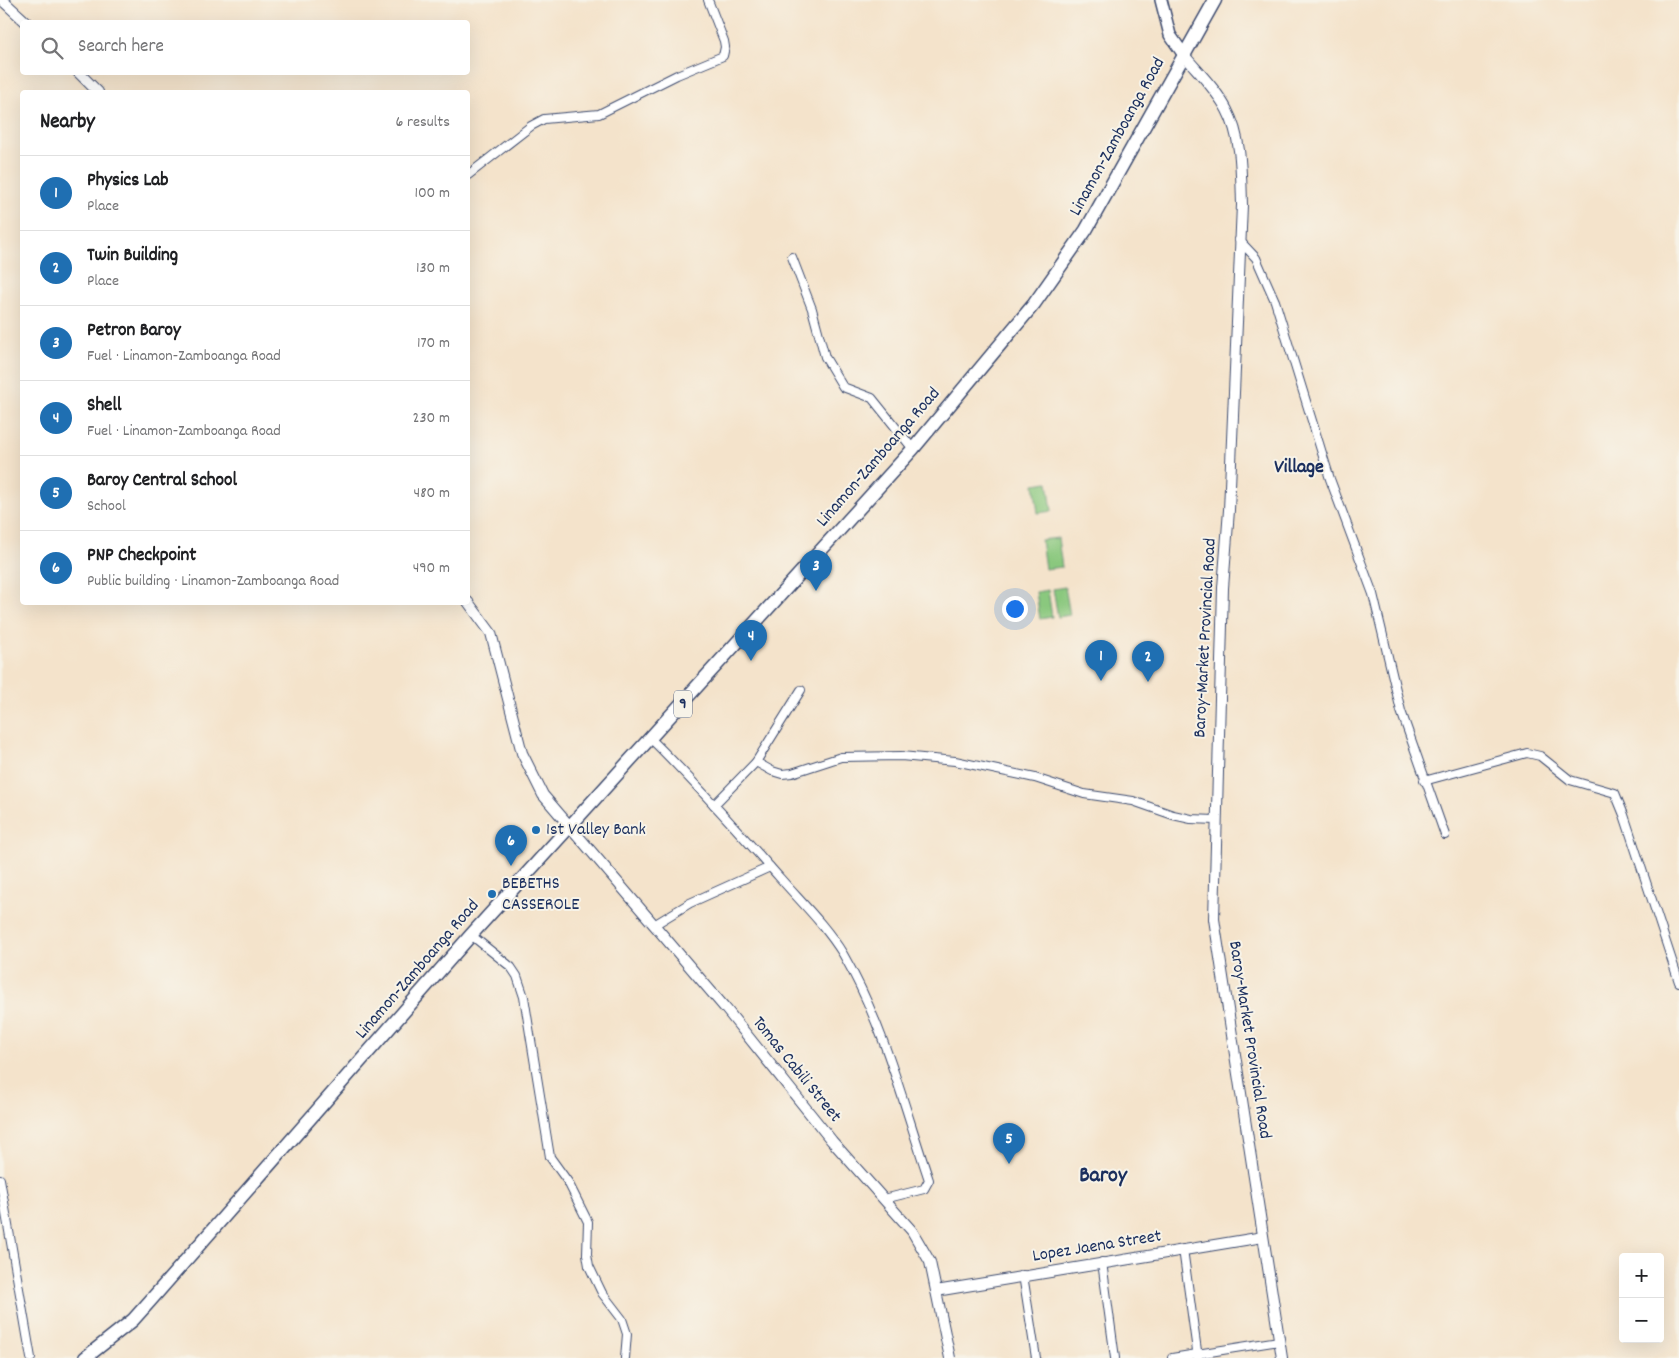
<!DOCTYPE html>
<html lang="en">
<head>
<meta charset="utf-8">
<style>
  :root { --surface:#fff; --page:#f2f2f2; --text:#202124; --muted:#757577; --line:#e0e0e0; --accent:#1f6fb2 }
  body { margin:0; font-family:Dekko,sans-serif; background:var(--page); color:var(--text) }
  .controls { position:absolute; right:15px; bottom:15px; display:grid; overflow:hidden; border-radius:5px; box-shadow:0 5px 20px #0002 }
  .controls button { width:45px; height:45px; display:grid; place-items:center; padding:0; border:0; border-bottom:1px solid var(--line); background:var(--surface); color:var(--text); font:25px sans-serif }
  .you { position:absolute; left:1014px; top:608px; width:18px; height:18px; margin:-12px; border:4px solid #fff; border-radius:50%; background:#1a73e8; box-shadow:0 0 0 8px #1a73e833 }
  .badge { display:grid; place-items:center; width:32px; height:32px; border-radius:50%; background:var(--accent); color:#fff; font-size:16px; font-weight:700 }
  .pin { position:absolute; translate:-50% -41px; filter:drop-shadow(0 1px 2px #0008) }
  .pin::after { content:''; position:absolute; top:26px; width:18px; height:15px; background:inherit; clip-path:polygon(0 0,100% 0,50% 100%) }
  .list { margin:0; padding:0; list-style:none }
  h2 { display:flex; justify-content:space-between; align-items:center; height:65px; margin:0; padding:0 20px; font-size:21px }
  h2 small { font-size:16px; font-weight:400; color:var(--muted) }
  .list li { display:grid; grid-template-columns:32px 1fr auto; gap:15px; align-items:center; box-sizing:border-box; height:75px; padding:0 20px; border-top:1px solid var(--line) }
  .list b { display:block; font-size:19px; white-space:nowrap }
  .list p { margin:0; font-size:16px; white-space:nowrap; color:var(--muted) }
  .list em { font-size:16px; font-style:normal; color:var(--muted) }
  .icon { flex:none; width:28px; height:28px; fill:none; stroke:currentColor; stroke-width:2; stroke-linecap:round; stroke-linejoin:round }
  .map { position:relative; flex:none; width:1679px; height:1358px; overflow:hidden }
  .search { position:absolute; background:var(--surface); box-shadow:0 5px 20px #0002; left:20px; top:20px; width:450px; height:55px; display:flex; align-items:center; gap:12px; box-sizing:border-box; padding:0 18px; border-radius:5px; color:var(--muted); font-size:19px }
  .panel { position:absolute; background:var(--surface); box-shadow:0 5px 20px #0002; left:20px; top:90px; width:450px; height:515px; border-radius:5px }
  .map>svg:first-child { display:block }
  .green { fill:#8ac87e; stroke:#527c6e }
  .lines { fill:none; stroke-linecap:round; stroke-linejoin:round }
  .minor-casing { stroke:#3c4a6e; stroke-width:10 }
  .tertiary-casing { stroke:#3c4a6e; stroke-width:12 }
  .secondary-casing { stroke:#3c4a6e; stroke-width:14 }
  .trunk-casing { stroke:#3c4a6e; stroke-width:15 }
  .minor { stroke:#fff; stroke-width:8 }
  .tertiary { stroke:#fff; stroke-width:10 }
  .secondary { stroke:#fff; stroke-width:11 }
  .trunk { stroke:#fff; stroke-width:12 }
  .poi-dot { fill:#1f6fb2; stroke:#f7f3e8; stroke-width:2 }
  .labels { text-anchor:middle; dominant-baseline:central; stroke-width:4; stroke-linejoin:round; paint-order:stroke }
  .shield { fill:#f7f3e8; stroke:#5d6a87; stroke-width:1 }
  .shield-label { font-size:16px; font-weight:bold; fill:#1b2f5e }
  .street-label { font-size:18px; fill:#1b2f5e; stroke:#f7f3e8 }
  .poi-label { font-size:18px; fill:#1b2f5e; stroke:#f7f3e8; text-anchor:start }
  .quarter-label { font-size:20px; font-weight:bold; fill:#1b2f5e; stroke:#f7f3e8 }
  .district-label { font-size:22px; font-weight:bold; fill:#1b2f5e; stroke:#f7f3e8 }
</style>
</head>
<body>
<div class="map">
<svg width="1679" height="1358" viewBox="0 0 1679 1358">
  <rect width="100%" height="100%" fill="#f7f3e8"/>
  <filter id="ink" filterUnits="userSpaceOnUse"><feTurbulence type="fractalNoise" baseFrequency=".02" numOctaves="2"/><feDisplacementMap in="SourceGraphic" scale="10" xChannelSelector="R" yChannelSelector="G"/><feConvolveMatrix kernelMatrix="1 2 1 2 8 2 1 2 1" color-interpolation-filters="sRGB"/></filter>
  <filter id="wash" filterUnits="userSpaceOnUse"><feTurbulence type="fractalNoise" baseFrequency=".0096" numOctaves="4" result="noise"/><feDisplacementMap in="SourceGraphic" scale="20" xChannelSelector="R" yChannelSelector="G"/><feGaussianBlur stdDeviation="1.12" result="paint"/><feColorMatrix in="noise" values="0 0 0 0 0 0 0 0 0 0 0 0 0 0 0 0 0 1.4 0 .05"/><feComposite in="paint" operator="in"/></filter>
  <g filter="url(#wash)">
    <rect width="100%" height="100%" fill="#f4e3cb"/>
    <g class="green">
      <path d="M1048,482L1052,511L1038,513L1034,484Z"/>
      <path d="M1058,538L1062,567L1045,569L1041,540Z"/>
      <path d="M1065,587L1070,615L1058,617L1053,589Z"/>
      <path d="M1048,590L1052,617L1040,619L1036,592Z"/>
    </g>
  </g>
  <g filter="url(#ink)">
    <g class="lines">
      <g class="minor-casing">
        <g id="minor">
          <path d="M468,175L531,126L544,119L599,114L677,75L723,56L725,47L724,41L708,0"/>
          <path d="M1239,240L1256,258L1275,301L1330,479L1373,594L1401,711L1445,835"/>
          <path d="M792,257L812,309L825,357L843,387L872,398L913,449"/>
          <path d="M651,739C696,783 738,831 780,878C801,902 826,926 843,954C884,1025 903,1103 929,1180L924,1189L884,1199"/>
          <path d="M756,762L772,771L782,774L792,773L841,757L901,756L955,761L1035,778L1084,794L1133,801L1173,815L1191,819L1215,820"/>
          <path d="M1424,781L1527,753L1540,756L1570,780L1615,793L1624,815L1679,982"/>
          <path d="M714,805L756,762L801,690"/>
          <path d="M654,925L690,903L770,867"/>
          <path d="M471,935L511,967L517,976L524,997L550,1157L568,1182L588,1222L587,1254L589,1266L602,1293L622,1319L627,1334L625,1358"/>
          <path d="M0,1179L31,1358"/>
          <path d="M1183,1249L1198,1358"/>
          <path d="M1102,1262L1115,1358"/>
          <path d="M1023,1275L1036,1358"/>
          <path d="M1172,1358L1279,1341"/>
        </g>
      </g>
      <g class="tertiary-casing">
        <g id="tertiary">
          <path d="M2,0L26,22"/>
          <path d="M1184,55C1199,73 1216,89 1227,110C1242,138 1241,174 1242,205L1229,510L1223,588L1214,919L1282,1358"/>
          <path d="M78,72L98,92"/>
          <path d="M468,602L491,633L522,753L543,795L726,1009L832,1141L912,1231L930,1262L950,1358"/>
          <path d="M936,1291L1263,1237"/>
        </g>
      </g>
      <g class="secondary-casing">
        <path id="secondary" d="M1161,0L1170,35L1184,55"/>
      </g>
      <g class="trunk-casing">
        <path id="trunk" d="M85,1358L133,1320L150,1301L471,935L913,449L1034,304L1086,230L1215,0"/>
      </g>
      <use href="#minor" class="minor"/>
      <use href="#tertiary" class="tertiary"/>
      <use href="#secondary" class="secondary"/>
      <use href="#trunk" class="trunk"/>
    </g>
  </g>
  <g class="poi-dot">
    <circle cx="536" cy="830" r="5"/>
    <circle cx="492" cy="894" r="5"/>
  </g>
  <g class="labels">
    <rect class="shield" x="674" y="690.5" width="18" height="27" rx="4"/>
    <g class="shield-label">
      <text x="683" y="704">9</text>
    </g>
    <g class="street-label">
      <text transform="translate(1118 137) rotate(-61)">Linamon-Zamboanga Road</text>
      <text transform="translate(879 458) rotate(-49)">Linamon-Zamboanga Road</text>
      <text transform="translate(1206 638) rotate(-87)">Baroy-Market Provincial Road</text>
      <text transform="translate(418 970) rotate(-49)">Linamon-Zamboanga Road</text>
      <text transform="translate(1249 1040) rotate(81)">Baroy-Market Provincial Road</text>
      <text transform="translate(796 1070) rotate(51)">Tomas Cabili Street</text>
      <text transform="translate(1097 1247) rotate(-9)">Lopez Jaena Street</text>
    </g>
    <g class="poi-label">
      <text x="546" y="830">1st Valley Bank</text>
      <text x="502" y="884">BEBETHS<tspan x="502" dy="21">CASSEROLE</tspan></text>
    </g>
    <g class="quarter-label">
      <text x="1299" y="468">Village</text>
    </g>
    <g class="district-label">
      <text x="1103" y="1176">Baroy</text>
    </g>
  </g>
</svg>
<div class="controls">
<button>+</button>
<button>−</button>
</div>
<div class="you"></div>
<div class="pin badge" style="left:1101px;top:681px">1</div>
<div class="pin badge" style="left:1148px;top:682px">2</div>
<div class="pin badge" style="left:816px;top:591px">3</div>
<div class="pin badge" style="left:751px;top:661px">4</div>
<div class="pin badge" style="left:1009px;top:1164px">5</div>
<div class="pin badge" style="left:511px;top:866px">6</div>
<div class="search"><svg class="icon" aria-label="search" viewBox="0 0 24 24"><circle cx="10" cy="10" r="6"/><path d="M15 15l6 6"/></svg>Search here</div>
<section class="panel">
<h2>Nearby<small>6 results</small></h2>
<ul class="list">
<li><span class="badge">1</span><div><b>Physics Lab</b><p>Place</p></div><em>100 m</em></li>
<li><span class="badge">2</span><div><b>Twin Building</b><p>Place</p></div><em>130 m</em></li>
<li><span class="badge">3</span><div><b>Petron Baroy</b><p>Fuel · Linamon-Zamboanga Road</p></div><em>170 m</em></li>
<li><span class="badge">4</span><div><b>Shell</b><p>Fuel · Linamon-Zamboanga Road</p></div><em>230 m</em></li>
<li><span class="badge">5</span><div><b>Baroy Central School</b><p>School</p></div><em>480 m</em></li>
<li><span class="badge">6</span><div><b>PNP Checkpoint</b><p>Public building · Linamon-Zamboanga Road</p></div><em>490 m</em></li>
</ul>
</section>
</div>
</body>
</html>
